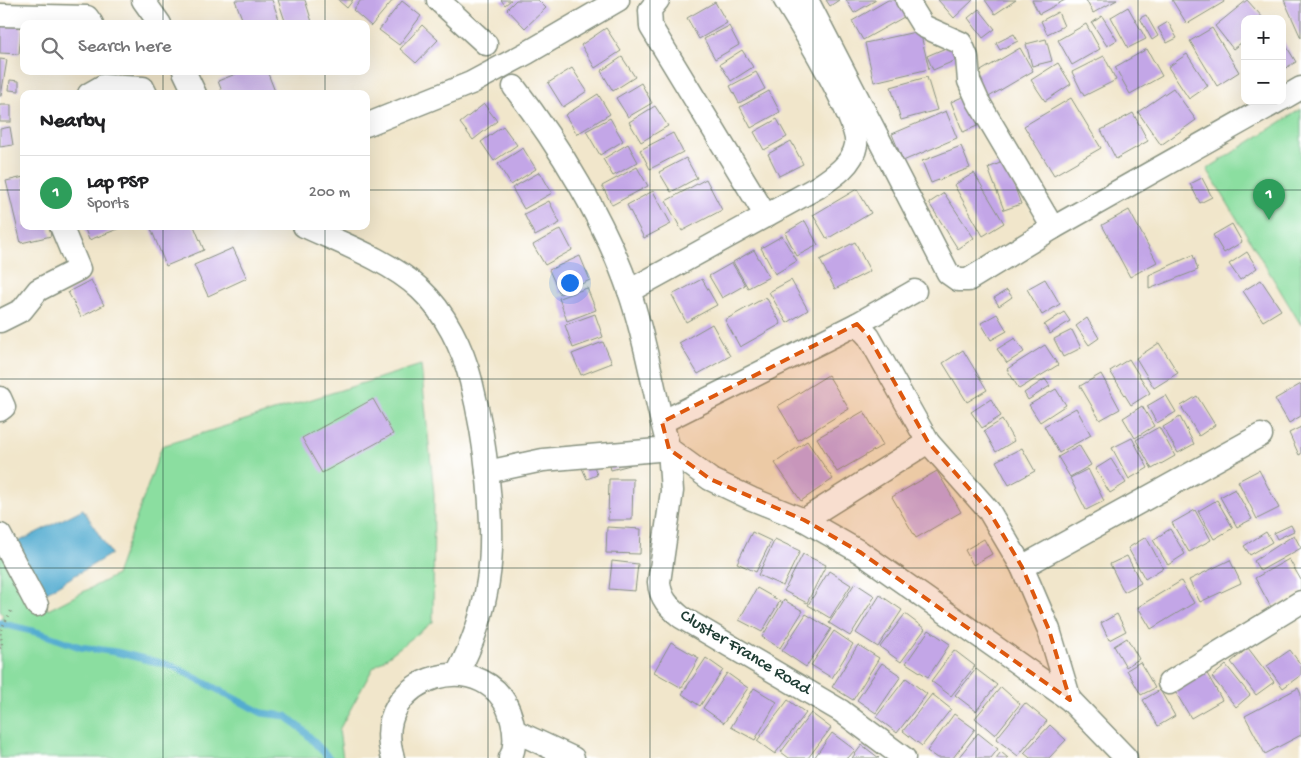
<!DOCTYPE html>
<html lang="en">
<head>
<meta charset="utf-8">
<style>
  :root { --surface:#fff; --page:#f2f2f2; --text:#202124; --muted:#757577; --line:#e0e0e0; --accent:#1f6fb2 }
  body { margin:0; font-family:"Gochi Hand",sans-serif; background:var(--page); color:var(--text) }
  .controls { position:absolute; right:15px; top:15px; display:grid; overflow:hidden; border-radius:10px; box-shadow:0 5px 20px #0002 }
  .controls button { width:45px; height:45px; display:grid; place-items:center; padding:0; border:0; border-bottom:1px solid var(--line); background:var(--surface); color:var(--text); font:25px sans-serif }
  .you { position:absolute; left:569px; top:282px; width:18px; height:18px; margin:-12px; border:4px solid #fff; border-radius:50%; background:#1a73e8; box-shadow:0 0 0 8px #1a73e833 }
  .badge { display:grid; place-items:center; width:32px; height:32px; border-radius:50%; background:var(--accent); color:#fff; font-size:16px; font-weight:700 }
  .pin { position:absolute; translate:-50% -41px; filter:drop-shadow(0 1px 2px #0008) }
  .pin::after { content:''; position:absolute; top:26px; width:18px; height:15px; background:inherit; clip-path:polygon(0 0,100% 0,50% 100%) }
  .list { margin:0; padding:0; list-style:none }
  h2 { display:flex; justify-content:space-between; align-items:center; height:65px; margin:0; padding:0 20px; font-size:21px }
  h2 small { font-size:16px; font-weight:400; color:var(--muted) }
  .list li { display:grid; grid-template-columns:32px 1fr auto; gap:15px; align-items:center; box-sizing:border-box; height:75px; padding:0 20px; border-top:1px solid var(--line) }
  .list b { display:block; font-size:19px; white-space:nowrap }
  .list p { margin:0; font-size:16px; white-space:nowrap; color:var(--muted) }
  .list em { font-size:16px; font-style:normal; color:var(--muted) }
  .icon { flex:none; width:28px; height:28px; fill:none; stroke:currentColor; stroke-width:2; stroke-linecap:round; stroke-linejoin:round }
  .map { position:relative; flex:none; width:1301px; height:758px; overflow:hidden }
  .search { position:absolute; background:var(--surface); box-shadow:0 5px 20px #0002; left:20px; top:20px; width:350px; height:55px; display:flex; align-items:center; gap:12px; box-sizing:border-box; padding:0 18px; border-radius:10px; color:var(--muted); font-size:19px }
  .panel { position:absolute; background:var(--surface); box-shadow:0 5px 20px #0002; left:20px; top:90px; width:350px; height:140px; border-radius:10px }
  .map>svg:first-child { display:block }
  .green { fill:#8bdea0; stroke:#558e6a }
  .water { fill:#53acd0; stroke:#397482 }
  .lines { fill:none; stroke-linecap:round; stroke-linejoin:round }
  .stream { stroke:#53acd0; stroke-width:7 }
  .building { fill:#c3a6e7 }
  .street-casing { stroke:#889280; stroke-width:25 }
  .path { stroke:#889280; stroke-width:3; stroke-dasharray:1 4; stroke-linecap:butt }
  .street { stroke:#fff; stroke-width:22 }
  .marked { fill:#de580e; fill-opacity:0.2; stroke:#de580e; stroke-width:4; stroke-dasharray:10 6; stroke-linejoin:round }
  .grid { fill:none; stroke:#1f3d34; stroke-width:1; stroke-opacity:0.55 }
  .labels { text-anchor:middle; dominant-baseline:central; stroke-width:5; stroke-linejoin:round; paint-order:stroke }
  .street-label { font-size:18px; fill:#1f3d34; stroke:#fff }
</style>
</head>
<body>
<div class="map">
<svg width="1301" height="758" viewBox="0 0 1301 758">
  <rect width="100%" height="100%" fill="#fff"/>
  <filter id="ink" filterUnits="userSpaceOnUse"><feTurbulence type="fractalNoise" baseFrequency=".02" numOctaves="2"/><feDisplacementMap in="SourceGraphic" scale="10" xChannelSelector="R" yChannelSelector="G"/><feConvolveMatrix kernelMatrix="1 2 1 2 8 2 1 2 1" color-interpolation-filters="sRGB"/></filter>
  <filter id="wash" filterUnits="userSpaceOnUse"><feTurbulence type="fractalNoise" baseFrequency=".0096" numOctaves="4" result="noise"/><feDisplacementMap in="SourceGraphic" scale="20" xChannelSelector="R" yChannelSelector="G"/><feGaussianBlur stdDeviation="1.12" result="paint"/><feColorMatrix in="noise" values="0 0 0 0 0 0 0 0 0 0 0 0 0 0 0 0 0 1.4 0 .05"/><feComposite in="paint" operator="in"/></filter>
  <g filter="url(#wash)">
    <rect width="100%" height="100%" fill="#f1e6cb"/>
    <g class="green">
      <path d="M1301,109V325L1207,169Z"/>
      <path d="M421,365L434,494L433,622L373,668L339,730L343,758H0V621L3,615L0,611V522L48,610L116,575L162,446Z"/>
    </g>
    <path class="water" d="M83,509L111,554L40,596L12,545Z"/>
    <g class="lines">
      <path class="stream" d="M0,623L40,633L80,647L116,652L173,666L262,713L286,716L302,729L329,758"/>
    </g>
    <g id="blocks">
      <g class="building">
        <path d="M235,0H272L280,22L244,24Z"/>
        <path d="M278,0H305L312,22L286,24Z"/>
        <path d="M338,0H353L347,8Z"/>
        <path d="M361,0H393L371,26L353,10Z"/>
        <path d="M501,0H511L505,5Z"/>
        <path d="M516,0H538L546,8L525,28L507,9Z"/>
        <path d="M826,0H839L830,6Z"/>
        <path d="M846,0H876L854,13Z"/>
        <path d="M888,0H903L911,13L863,40L852,21Z"/>
        <path d="M938,0H973L954,18Z"/>
        <path d="M985,0H1016L995,14Z"/>
        <path d="M1032,0H1065L1039,14Z"/>
        <path d="M1086,0H1117L1093,13Z"/>
        <path d="M1172,0H1223L1224,2L1187,24Z"/>
        <path d="M1247,0L1264,19H1245V40L1233,49L1215,26Z"/>
        <path d="M1284,0H1301V38Z"/>
        <path d="M402,1L421,16L399,45L379,30Z"/>
        <path d="M715,2L727,23L699,39L687,18Z"/>
        <path d="M1128,7L1146,39L1128,48L1111,17Z"/>
        <path d="M979,9L995,29L983,38L968,18Z"/>
        <path d="M1058,12L1064,26L1047,34L1041,21Z"/>
        <path d="M1146,15L1158,36L1152,40L1140,18Z"/>
        <path d="M1102,16L1117,40L1107,46L1092,23Z"/>
        <path d="M0,22L22,24L19,54L0,53Z"/>
        <path d="M1168,22L1177,38L1167,43L1158,28Z"/>
        <path d="M1086,24L1100,49L1072,65L1058,40Z"/>
        <path d="M422,25L438,40L416,63L400,49Z"/>
        <path d="M729,26L739,45L715,59L704,39Z"/>
        <path d="M606,28L621,51L595,68L581,45Z"/>
        <path d="M1212,28L1239,72L1217,86L1190,41Z"/>
        <path d="M920,31L929,69L874,82L865,43Z"/>
        <path d="M1014,34L1018,41L1000,50L996,43Z"/>
        <path d="M1046,39L1052,61L1032,66L1026,44Z"/>
        <path d="M1282,39L1296,62L1282,70Z"/>
        <path d="M955,44L961,58L933,70L927,56Z"/>
        <path d="M1020,48L1033,71L987,98L974,75Z"/>
        <path d="M1147,49L1162,76L1130,94L1115,67Z"/>
        <path d="M742,50L753,67L731,81L720,64Z"/>
        <path d="M1187,54L1208,86L1189,99L1168,67Z"/>
        <path d="M1104,56L1116,80L1084,96L1072,72Z"/>
        <path d="M622,57L635,77L613,91L601,71Z"/>
        <path d="M0,59L7,60L1,96H0Z"/>
        <path d="M1058,63L1071,84L1045,101L1031,80Z"/>
        <path d="M572,68L587,91L563,107L548,83Z"/>
        <path d="M243,71H267L276,94H223L218,81Z"/>
        <path d="M756,72L765,89L739,103L730,86Z"/>
        <path d="M927,77L937,110L901,120L891,87Z"/>
        <path d="M10,80L19,81V91L9,90Z"/>
        <path d="M641,83L652,103L628,117L616,98Z"/>
        <path d="M1173,88L1196,120L1161,145L1138,112Z"/>
        <path d="M769,91L780,112L751,128L740,107Z"/>
        <path d="M598,94L610,114L577,134L565,115Z"/>
        <path d="M969,94L982,124L963,132L951,102Z"/>
        <path d="M1071,98L1101,148L1054,175L1024,126Z"/>
        <path d="M484,104L497,121L473,140L460,123Z"/>
        <rect x="0" y="105" width="11" height="17"/>
        <path d="M655,106L668,126L641,142L629,122Z"/>
        <path d="M946,111L957,138L903,161L892,134Z"/>
        <path d="M1133,113L1148,141L1116,159L1101,130Z"/>
        <path d="M610,118L623,141L600,155L586,131Z"/>
        <path d="M777,119L787,137L764,150L754,132Z"/>
        <path d="M503,126L517,145L494,161L481,142Z"/>
        <path d="M10,127L13,145L0,147V129Z"/>
        <path d="M673,133L683,152L650,169L640,150Z"/>
        <path d="M791,141L803,164L779,176L768,154Z"/>
        <path d="M628,144L638,162L613,176L603,159Z"/>
        <path d="M961,146L970,168L931,183L922,161Z"/>
        <path d="M523,148L536,169L511,185L498,164Z"/>
        <path d="M686,158L697,178L671,192L659,172Z"/>
        <path d="M1005,161L1021,204L1004,210L988,168Z"/>
        <path d="M637,167L648,186L612,205L602,186Z"/>
        <path d="M540,172L552,193L524,209L512,188Z"/>
        <path d="M974,173L1004,223L983,236L954,185Z"/>
        <path d="M24,177V226H49L51,236L21,243L6,181Z"/>
        <path d="M1202,178L1212,197L1200,203L1190,184Z"/>
        <path d="M706,179L722,210L682,231L666,201Z"/>
        <path d="M857,189L871,213L827,239L813,215Z"/>
        <path d="M653,191L671,224L644,238L627,205Z"/>
        <path d="M944,193L974,238L958,249L929,203Z"/>
        <path d="M549,201L560,223L535,236L524,214Z"/>
        <path d="M1129,210L1157,262L1130,277L1102,225Z"/>
        <path d="M805,221L818,245L797,256L785,233Z"/>
        <path d="M1232,224L1242,242L1224,253L1213,235Z"/>
        <path d="M84,226H126L89,240Z"/>
        <path d="M150,226H194L204,250L166,266Z"/>
        <path d="M561,229L572,250L545,265L533,245Z"/>
        <path d="M782,236L797,261L775,274L761,248Z"/>
        <path d="M855,242L870,271L835,289L820,260Z"/>
        <path d="M233,248L247,278L208,296L194,265Z"/>
        <path d="M754,250L769,277L748,288L733,262Z"/>
        <path d="M1247,252L1257,268L1240,280L1229,264Z"/>
        <path d="M1193,255L1198,270L1149,289V275Z"/>
        <path d="M580,256L590,280L560,294L549,270Z"/>
        <path d="M732,263L745,285L722,298L709,276Z"/>
        <path d="M702,279L717,305L686,322L672,295Z"/>
        <path d="M1045,279L1060,304L1042,315L1027,289Z"/>
        <path d="M91,280L104,305L81,317L68,292Z"/>
        <path d="M791,280L808,310L787,323L769,292Z"/>
        <path d="M1261,280L1281,310L1263,321L1243,291Z"/>
        <path d="M587,288L596,310L567,321L559,298Z"/>
        <path d="M1007,290L1012,297L999,306L994,298Z"/>
        <path d="M766,297L781,324L740,347L725,320Z"/>
        <path d="M1064,312L1070,321L1050,334L1044,325Z"/>
        <path d="M595,314L603,337L573,348L565,325Z"/>
        <path d="M997,314L1007,331L991,340L981,323Z"/>
        <path d="M1087,318L1099,338L1089,345L1076,326Z"/>
        <path d="M712,324L730,356L698,374L679,343Z"/>
        <path d="M1072,330L1081,348L1063,357L1054,339Z"/>
        <path d="M1015,338L1024,352L1007,363L997,349Z"/>
        <path d="M603,342L612,363L581,375L572,354Z"/>
        <path d="M1159,343L1178,373L1154,388L1136,358Z"/>
        <path d="M1045,345L1058,365L1019,389L1007,369Z"/>
        <path d="M963,350L987,390L967,402L943,363Z"/>
        <path d="M1129,359L1150,393L1131,405L1110,371Z"/>
        <path d="M1101,374L1120,409L1100,420L1080,386Z"/>
        <path d="M828,375L849,409L798,440L778,406Z"/>
        <path d="M1045,379L1050,386L1028,400L1024,393Z"/>
        <path d="M1301,384V416L1289,423L1275,399Z"/>
        <path d="M1056,389L1066,405L1040,422L1029,405Z"/>
        <path d="M1166,395L1176,412L1157,423L1147,406Z"/>
        <path d="M1197,396L1215,425L1199,436L1181,406Z"/>
        <path d="M373,399L393,434L322,473L302,438Z"/>
        <path d="M991,399L1001,416L982,428L971,412Z"/>
        <path d="M1142,406L1154,426L1135,438L1123,418Z"/>
        <path d="M1076,408L1091,435L1059,453L1044,426Z"/>
        <path d="M864,411L883,445L837,472L817,438Z"/>
        <path d="M1180,417L1194,444L1178,453L1163,427Z"/>
        <path d="M1002,420L1014,441L996,452L984,431Z"/>
        <path d="M1159,427L1175,456L1152,469L1136,440Z"/>
        <path d="M1301,427V454L1299,455L1289,433Z"/>
        <path d="M1132,438L1148,468L1129,479L1112,448Z"/>
        <path d="M807,441L833,479L801,501L775,463Z"/>
        <path d="M1079,445L1091,465L1070,477L1058,457Z"/>
        <path d="M1022,448L1035,471L1009,485L996,461Z"/>
        <path d="M628,457L630,465L611,470L609,462Z"/>
        <path d="M1111,459L1126,483L1110,493L1095,469Z"/>
        <path d="M593,463L597,475L587,479L582,468Z"/>
        <path d="M1088,469L1104,501L1086,510L1070,478Z"/>
        <path d="M1259,470L1279,508L1257,519L1238,481Z"/>
        <path d="M937,471L961,512L916,538L892,497Z"/>
        <path d="M609,479H633L632,520H608Z"/>
        <path d="M1235,489L1252,519L1237,527L1220,497Z"/>
        <path d="M1217,500L1233,528L1214,539L1198,511Z"/>
        <path d="M1195,510L1211,540L1189,552L1172,523Z"/>
        <path d="M1291,525L1294,531L1277,539L1274,533Z"/>
        <path d="M607,527L641,529L640,554L606,553Z"/>
        <path d="M1170,529L1185,554L1168,565L1153,540Z"/>
        <path d="M752,532L771,541L756,572L737,563Z"/>
        <path d="M1266,532L1272,542L1250,555L1244,546Z"/>
        <path d="M1294,535L1301,548L1260,571L1254,561Z"/>
        <path d="M1146,537L1163,568L1145,579L1128,548Z"/>
        <path d="M775,539L800,551L783,586L758,575Z"/>
        <path d="M984,539L992,554L973,565L965,550Z"/>
        <path d="M803,554L826,565L807,603L784,591Z"/>
        <path d="M1127,556L1141,583L1124,592L1110,564Z"/>
        <path d="M1289,559L1301,580V591L1271,607L1255,578Z"/>
        <path d="M1230,560L1241,583L1200,602L1189,580Z"/>
        <path d="M612,561L638,564L635,591L609,589Z"/>
        <path d="M829,571L851,585L830,618L808,605Z"/>
        <path d="M1181,581L1194,603L1151,629L1138,607Z"/>
        <path d="M855,583L875,596L850,636L829,623Z"/>
        <path d="M757,588L780,601L762,632L739,620Z"/>
        <path d="M880,595L902,610L878,647L856,633Z"/>
        <path d="M784,600L803,611L780,648L762,637Z"/>
        <path d="M806,614L831,629L806,667L782,651Z"/>
        <path d="M905,614L925,629L901,662L880,647Z"/>
        <path d="M1117,614L1126,631L1109,640L1101,623Z"/>
        <path d="M929,630L950,644L928,677L906,663Z"/>
        <path d="M834,631L853,644L832,678L811,665Z"/>
        <path d="M1127,638L1139,659L1126,667L1114,646Z"/>
        <path d="M671,642L699,658L682,688L654,672Z"/>
        <path d="M858,645L879,658L853,700L832,687Z"/>
        <path d="M1248,648L1274,682L1256,695L1231,662Z"/>
        <path d="M954,650L975,666L951,696L931,681Z"/>
        <path d="M1290,650L1301,665V675L1283,688L1267,666Z"/>
        <path d="M706,658L723,670L700,706L682,694Z"/>
        <path d="M1140,662L1155,688L1141,695L1127,670Z"/>
        <path d="M882,663L901,676L876,713L857,700Z"/>
        <path d="M1226,665L1250,695L1236,707L1212,677Z"/>
        <path d="M976,669L997,685L976,711L955,695Z"/>
        <path d="M1205,670L1222,700L1191,718L1173,688Z"/>
        <path d="M727,673L748,688L724,723L703,708Z"/>
        <path d="M906,678L927,694L897,733L876,717Z"/>
        <path d="M1001,687L1020,704L995,735L975,718Z"/>
        <path d="M754,688L777,702L755,740L731,727Z"/>
        <path d="M1298,688L1301,694V735L1265,754L1245,716Z"/>
        <path d="M1160,690L1175,716L1158,726L1143,700Z"/>
        <path d="M932,694L951,709L922,746L903,731Z"/>
        <path d="M788,700L806,713L775,754L757,741Z"/>
        <path d="M1025,703L1047,721L1018,756L996,739Z"/>
        <path d="M811,713L831,728L808,758H789L781,752Z"/>
        <path d="M954,714L975,729L953,758H937L927,751Z"/>
        <path d="M1050,725L1066,740L1049,758H1030L1024,753Z"/>
        <path d="M832,733L855,750L848,758H814Z"/>
        <path d="M978,733L998,749L991,758H958Z"/>
        <path d="M862,745L879,758H852Z"/>
        <path d="M1001,752L1008,758H996Z"/>
      </g>
    </g>
  </g>
  <g filter="url(#ink)">
    <use href="#blocks" fill-opacity="0" stroke="#889280" stroke-width="1"/>
    <g class="lines">
      <g class="street-casing">
        <g id="street">
          <path d="M143,0L160,24"/>
          <path d="M438,0L486,44"/>
          <path d="M658,0L650,10L651,27L766,216"/>
          <path d="M807,0L948,273L958,280H968L1053,228L1278,101"/>
          <path d="M907,0L923,26L961,43L967,57L969,81L978,101L1053,228"/>
          <path d="M0,15L87,17L92,24"/>
          <path d="M184,71L195,94"/>
          <path d="M514,87C559,145 605,221 629,291C647,342 654,397 669,449L672,491L659,582C660,598 669,607 681,617L841,711L904,758"/>
          <path d="M89,94L103,86L143,88L146,94"/>
          <path d="M1282,99L1301,88"/>
          <path d="M366,125L471,83L527,53L618,0"/>
          <path d="M304,226C341,243 390,261 420,289C445,312 463,349 471,381C485,437 497,525 488,581C483,615 473,644 457,674"/>
          <path d="M629,291L818,187C833,177 853,164 856,145C860,122 800,24 785,0"/>
          <path d="M0,321L22,310L38,290L79,269L61,226"/>
          <path d="M857,324L915,291"/>
          <path d="M0,398L4,407L0,410"/>
          <path d="M662,422L857,324L869,337L928,442L989,511L1022,567L1049,630L1070,700"/>
          <path d="M487,472L543,460L669,449L710,479L752,499L804,520L860,552L1070,700L1126,758"/>
          <path d="M804,520L928,442"/>
          <path d="M0,535L37,605"/>
          <path d="M1022,567L1261,435"/>
          <path d="M1169,683L1301,602"/>
          <path d="M515,731L573,758"/>
          <path d="M393,758C366,674 493,640 512,721C515,732 516,748 510,758"/>
        </g>
      </g>
      <path class="path" d="M0,648L2,647L0,631L13,608"/>
      <use href="#street" class="street"/>
    </g>
  </g>
  <path class="marked" d="M857,324L869,337L928,442L989,511L1022,567L1049,630L1070,700L860,552L804,520L710,479L669,449L662,422Z"/>
  <path class="grid" d="M163,0V24M325,0V24M488,0V758M650,0V758M813,0V758M976,0V758M1138,0V758M163,71V94M325,71V94M0,190H24M366,190H1301M163,226V758M325,226V758M0,379H1301M0,568H1301"/>
  <g class="labels">
    <g class="street-label">
      <text transform="translate(745 653) rotate(31)">Cluster France Road</text>
    </g>
  </g>
</svg>
<div class="controls">
<button>+</button>
<button>−</button>
</div>
<div class="you"></div>
<div class="pin badge" style="left:1269px;top:220px;background:#2e9e5b">1</div>
<div class="search"><svg class="icon" aria-label="search" viewBox="0 0 24 24"><circle cx="10" cy="10" r="6"/><path d="M15 15l6 6"/></svg>Search here</div>
<section class="panel">
<h2>Nearby<small></small></h2>
<ul class="list">
<li><span class="badge" style="background:#2e9e5b">1</span><div><b>Lap PSP</b><p>Sports</p></div><em>200 m</em></li>
</ul>
</section>
</div>
</body>
</html>
